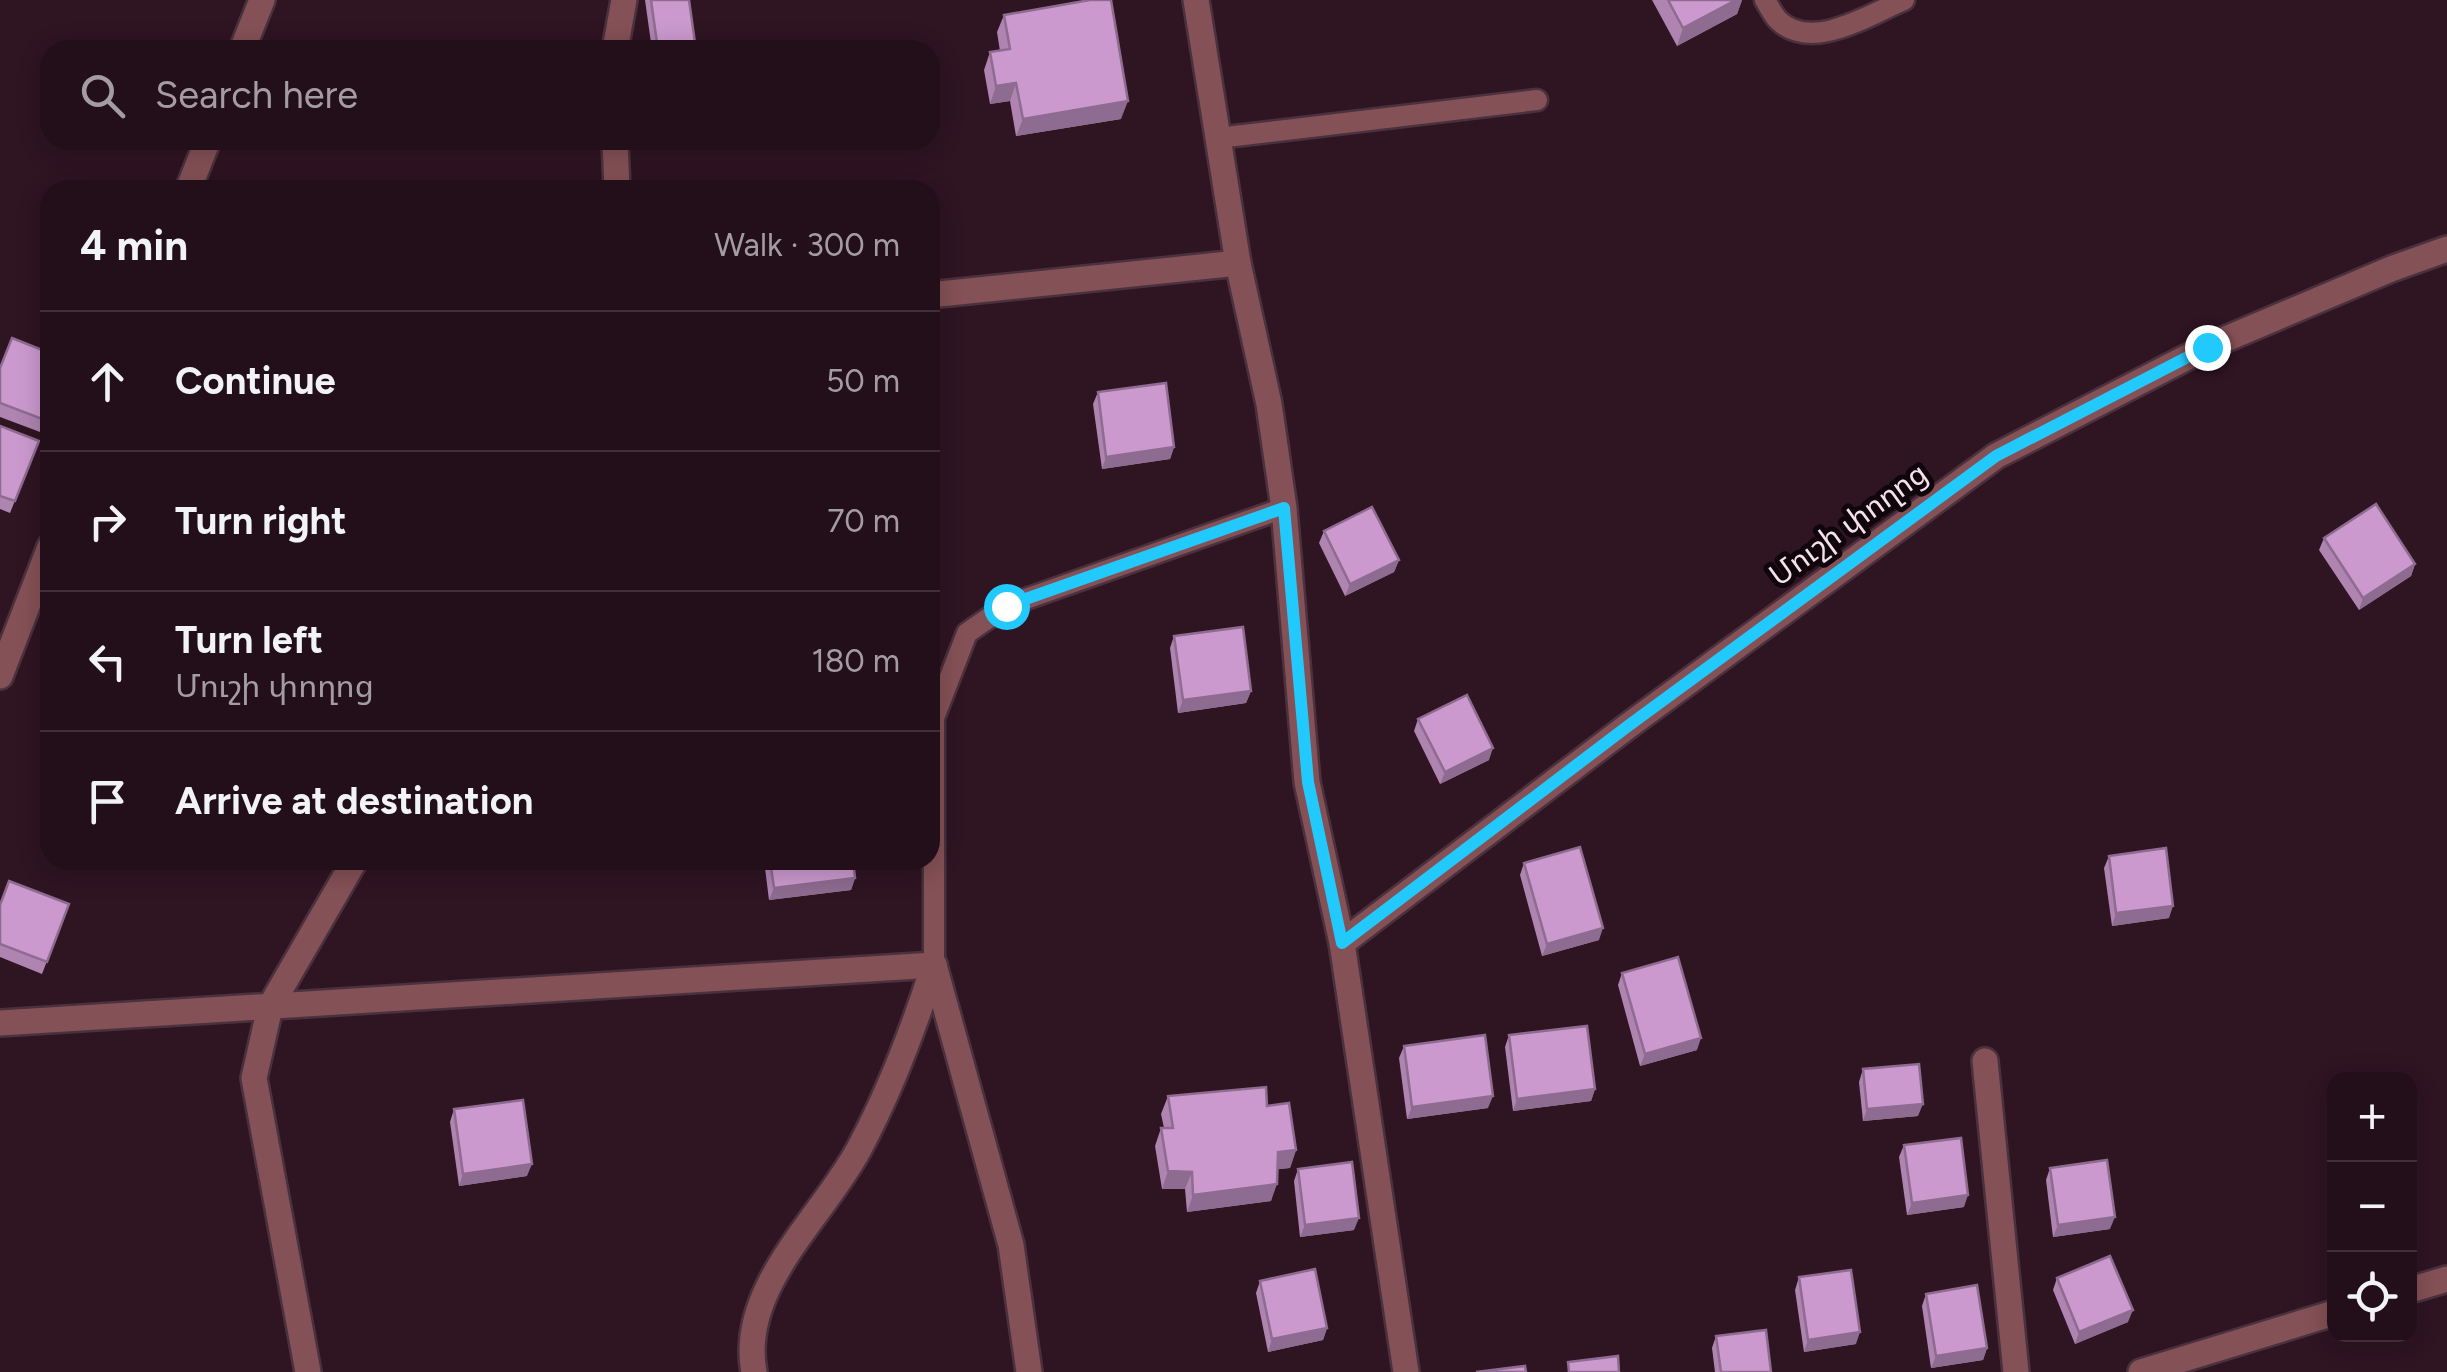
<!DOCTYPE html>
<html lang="en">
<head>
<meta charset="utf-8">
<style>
  :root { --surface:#230f1a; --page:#2b1823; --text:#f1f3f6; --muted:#a39ca2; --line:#402f39 }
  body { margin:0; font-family:Figtree,"Noto Sans Armenian",sans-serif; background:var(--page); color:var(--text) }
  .controls { position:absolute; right:30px; bottom:30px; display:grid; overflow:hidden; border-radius:20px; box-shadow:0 5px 25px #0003 }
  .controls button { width:90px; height:90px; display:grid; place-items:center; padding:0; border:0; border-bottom:2px solid var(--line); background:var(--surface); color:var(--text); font:50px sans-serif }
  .stop { position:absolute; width:30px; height:30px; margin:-22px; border:8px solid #21c9fd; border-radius:50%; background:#fff }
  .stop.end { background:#21c9fd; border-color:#fff; box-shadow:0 2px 10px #0008 }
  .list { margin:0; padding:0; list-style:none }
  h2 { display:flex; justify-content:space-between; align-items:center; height:130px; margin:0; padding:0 40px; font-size:42px }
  h2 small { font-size:32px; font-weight:400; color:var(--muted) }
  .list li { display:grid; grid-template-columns:65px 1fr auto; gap:30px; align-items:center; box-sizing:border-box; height:140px; padding:0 40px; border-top:2px solid var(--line) }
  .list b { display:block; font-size:38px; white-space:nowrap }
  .list p { margin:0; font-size:32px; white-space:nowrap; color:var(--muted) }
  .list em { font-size:32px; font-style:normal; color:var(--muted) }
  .icon { flex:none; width:55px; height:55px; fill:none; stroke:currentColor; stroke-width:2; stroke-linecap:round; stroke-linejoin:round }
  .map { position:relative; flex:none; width:2447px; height:1372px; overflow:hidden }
  .search { position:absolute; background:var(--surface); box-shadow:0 5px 25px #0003; left:40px; top:40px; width:900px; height:110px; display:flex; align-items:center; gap:25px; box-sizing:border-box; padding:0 35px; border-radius:30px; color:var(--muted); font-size:38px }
  .panel { position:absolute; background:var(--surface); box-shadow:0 5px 25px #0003; left:40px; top:180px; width:900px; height:690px; border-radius:30px }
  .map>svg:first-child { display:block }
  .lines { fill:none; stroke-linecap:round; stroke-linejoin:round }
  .lane-casing { stroke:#4b313e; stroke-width:25 }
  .street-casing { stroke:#4b313e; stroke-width:30 }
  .lane { stroke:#845156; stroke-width:20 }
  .street { stroke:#845156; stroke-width:25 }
  .wall { fill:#af84b1 }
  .shaded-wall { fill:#8e6b90 }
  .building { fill:#cb99ce; stroke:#8e6b90; stroke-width:2.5 }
  .route { stroke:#21c9fd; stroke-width:12 }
  .labels { text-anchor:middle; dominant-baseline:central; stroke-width:10; stroke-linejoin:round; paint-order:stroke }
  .street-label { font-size:30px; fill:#f5e1ea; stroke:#0f050a }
</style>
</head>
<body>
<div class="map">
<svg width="2447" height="1372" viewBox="0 0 2447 1372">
  <rect width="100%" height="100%" fill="#2f1422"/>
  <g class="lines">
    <g class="lane-casing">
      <g id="lane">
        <path d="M1765,0C1769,6 1773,15 1778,20C1811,53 1870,14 1904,0"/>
        <path d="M1218,138L1537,100"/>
        <path d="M934,965V718L967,633L1006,606L1284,508"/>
      </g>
    </g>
    <g class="street-casing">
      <g id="street">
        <path d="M1196,0L1238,263L1269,404L1284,508L1307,782L1342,943L1406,1372"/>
        <path d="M242,50L262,0"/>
        <path d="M615,50L624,0"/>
        <path d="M615,140L617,190"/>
        <path d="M188,190L208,140"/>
        <path d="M930,295L1238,263"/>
        <path d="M0,676L50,547"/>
        <path d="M1342,943L1628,726L1996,456L2207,347L2391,269L2447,249"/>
        <path d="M934,965L1011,1245L1029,1372"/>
        <path d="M0,1023L934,965"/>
        <path d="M1985,1061L2016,1372"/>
        <path d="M2410,1290L2447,1279"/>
        <path d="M308,1372L254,1078L270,1007L355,860"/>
        <path d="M754,1372C738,1288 822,1218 859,1149C890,1091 914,1028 934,965"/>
        <path d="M2141,1372L2334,1313"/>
      </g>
    </g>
    <use href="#lane" class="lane"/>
    <use href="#street" class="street"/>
  </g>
  <g class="wall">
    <path d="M645,0H689L696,50H652Z"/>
    <path d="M1652,0H1742L1737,14L1677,46Z"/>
    <path d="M1004,15L1121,119L1016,136L1010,101L990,104L984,70L990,52L1000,51L997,32Z"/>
    <path d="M50,353V431L48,435L0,417V368Z"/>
    <path d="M1098,392L1174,447L1170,459L1102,469L1093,404Z"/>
    <path d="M0,426L39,441L10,513L0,509Z"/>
    <path d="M1324,531L1399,560L1394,572L1345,596L1319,543Z"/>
    <path d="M2324,538L2415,564L2411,576L2359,610L2319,550Z"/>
    <path d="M1174,636L1251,691L1246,703L1178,713L1170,648Z"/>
    <path d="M1418,719L1489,760L1440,784L1414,731Z"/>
    <path d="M2109,856L2169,918L2112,926L2104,868Z"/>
    <path d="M764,860H853L855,878L851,890L769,900Z"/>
    <path d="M1524,863L1599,940L1542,956L1520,875Z"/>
    <path d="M69,904L42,974L0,957V905Z"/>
    <path d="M1622,973L1697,1050L1640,1066L1618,985Z"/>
    <path d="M1509,1035L1595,1089L1591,1101L1513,1111L1505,1047Z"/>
    <path d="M1404,1046L1488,1108L1407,1119L1399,1058Z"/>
    <path d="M1863,1069L1918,1116L1863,1121L1859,1082Z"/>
    <path d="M1168,1096L1267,1106L1296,1150L1290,1168L1278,1169L1271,1201L1187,1212L1185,1189H1162L1155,1146L1161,1128H1164L1161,1114Z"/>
    <path d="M454,1109L527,1176L459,1186L450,1122Z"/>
    <path d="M1904,1145L1964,1207L1907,1215L1899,1157Z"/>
    <path d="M2050,1168L2110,1229L2053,1237L2046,1180Z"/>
    <path d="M1298,1169L1354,1230L1300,1237L1294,1181Z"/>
    <path d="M1799,1277L1856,1344L1804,1352L1795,1290Z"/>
    <path d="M2057,1278L2128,1322L2075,1344L2053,1290Z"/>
    <path d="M1260,1281L1327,1328L1323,1340L1268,1352L1256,1293Z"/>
    <path d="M1926,1294L1987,1348L1983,1360L1931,1368L1922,1306Z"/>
    <path d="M1716,1336L1771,1372H1715L1712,1348Z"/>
  </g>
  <g class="shaded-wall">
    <path d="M1736,0H1742L1737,14L1677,46L1683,28Z"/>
    <path d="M1016,83L1010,101L990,104L996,86Z"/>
    <path d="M1128,101L1121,119L1016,136L1023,119Z"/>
    <path d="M1174,447L1170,459L1102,469L1106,457Z"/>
    <path d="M1399,560L1394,572L1345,596L1350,584Z"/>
    <path d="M2415,564L2411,576L2359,610L2363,598Z"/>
    <path d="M1251,691L1246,703L1178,713L1183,700Z"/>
    <path d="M1493,748L1489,760L1440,784L1445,772Z"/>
    <path d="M855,878L851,890L769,900L774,888Z"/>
    <path d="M2173,906L2169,918L2112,926L2116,913Z"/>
    <path d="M1603,928L1599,940L1542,956L1547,944Z"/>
    <path d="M1701,1038L1697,1050L1640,1066L1645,1054Z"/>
    <path d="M1595,1089L1591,1101L1513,1111L1517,1099Z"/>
    <path d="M1493,1096L1488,1108L1407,1119L1412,1107Z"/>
    <path d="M1923,1104L1918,1116L1863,1121L1867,1109Z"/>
    <path d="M1296,1150L1290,1168L1272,1170L1278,1152Z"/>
    <path d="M532,1164L527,1176L459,1186L463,1174Z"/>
    <path d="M1168,1171L1192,1172L1185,1189H1162Z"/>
    <path d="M1277,1184L1271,1201L1187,1212L1193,1195Z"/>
    <path d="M1968,1195L1964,1207L1907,1215L1912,1203Z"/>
    <path d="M2115,1217L2110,1229L2053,1237L2058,1225Z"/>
    <path d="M1359,1218L1354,1230L1300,1237L1305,1225Z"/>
    <path d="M2133,1310L2128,1322L2075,1344L2079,1332Z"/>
    <path d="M1327,1328L1323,1340L1268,1352L1272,1339Z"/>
    <path d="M1860,1332L1856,1344L1804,1352L1808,1340Z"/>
    <path d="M1987,1348L1983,1360L1931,1368L1936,1356Z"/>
  </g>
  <g class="building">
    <path d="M651,0H689L696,50H658Z"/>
    <path d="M1090,0H1111L1128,101L1023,119L1016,83L996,86L990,52L1010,49L1004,15Z"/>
    <path d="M1668,0H1736L1683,28Z"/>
    <path d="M488,186V190H456Z"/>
    <path d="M930,336L934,368L930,369Z"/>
    <path d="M12,338L50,353V422L0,403V368Z"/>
    <path d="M1166,383L1174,447L1106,457L1098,392Z"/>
    <path d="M0,426L39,441L15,501L0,496Z"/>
    <path d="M2376,504L2415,564L2363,598L2324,538Z"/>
    <path d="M1372,507L1399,560L1350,584L1324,531Z"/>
    <path d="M1243,627L1251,691L1183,700L1174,636Z"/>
    <path d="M1467,695L1493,748L1445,772L1418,719Z"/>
    <path d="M1580,847L1603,928L1547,944L1524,863Z"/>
    <path d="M2166,848L2173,906L2116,913L2109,856Z"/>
    <path d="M770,860H853L855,878L774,888Z"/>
    <path d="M9,881L69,904L47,962L0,944V905Z"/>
    <path d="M1678,957L1701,1038L1645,1054L1622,973Z"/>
    <path d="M1587,1026L1595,1089L1517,1099L1509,1035Z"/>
    <path d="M1485,1035L1493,1096L1412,1107L1404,1046Z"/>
    <path d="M1919,1064L1923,1104L1867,1109L1863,1069Z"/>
    <path d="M1266,1087L1267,1106L1289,1103L1296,1150L1278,1152L1277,1184L1193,1195L1192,1172L1168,1171L1161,1128H1173L1168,1096Z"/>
    <path d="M523,1100L532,1164L463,1174L454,1109Z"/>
    <path d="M1961,1138L1968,1195L1912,1203L1904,1145Z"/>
    <path d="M2107,1160L2115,1217L2058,1225L2050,1168Z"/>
    <path d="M1352,1162L1359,1218L1305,1225L1298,1169Z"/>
    <path d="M2110,1256L2133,1310L2079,1332L2057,1278Z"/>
    <path d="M1315,1269L1327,1328L1272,1339L1260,1281Z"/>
    <path d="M1851,1270L1860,1332L1808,1340L1799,1277Z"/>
    <path d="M1977,1285L1987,1348L1936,1356L1926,1294Z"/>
    <path d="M1766,1330L1771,1372H1721L1716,1336Z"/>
    <path d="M1618,1356L1619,1372H1569L1568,1362Z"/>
    <path d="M1525,1366L1526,1372H1476Z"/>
  </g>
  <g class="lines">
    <path class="route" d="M1006,606L1284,508L1308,782L1342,943L1628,726L1996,456L2207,347"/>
  </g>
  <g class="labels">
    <g class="street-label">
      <text transform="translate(1848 524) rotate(-36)">Մուշի փողոց</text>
    </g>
  </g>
</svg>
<div class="controls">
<button>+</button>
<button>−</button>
<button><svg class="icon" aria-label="locate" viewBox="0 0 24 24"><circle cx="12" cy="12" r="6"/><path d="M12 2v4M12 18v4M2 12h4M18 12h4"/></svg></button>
</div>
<div class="stop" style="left:1006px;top:606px"></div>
<div class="stop end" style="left:2207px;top:347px"></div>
<div class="search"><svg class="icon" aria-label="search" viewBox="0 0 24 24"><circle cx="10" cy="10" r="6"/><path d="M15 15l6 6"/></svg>Search here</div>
<section class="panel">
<h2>4 min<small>Walk · 300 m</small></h2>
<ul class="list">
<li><svg class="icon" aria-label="ahead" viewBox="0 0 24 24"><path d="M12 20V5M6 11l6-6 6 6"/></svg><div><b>Continue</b></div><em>50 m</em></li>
<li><svg class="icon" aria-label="right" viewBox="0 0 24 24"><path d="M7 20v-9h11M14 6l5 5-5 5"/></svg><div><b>Turn right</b></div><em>70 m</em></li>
<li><svg class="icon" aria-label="left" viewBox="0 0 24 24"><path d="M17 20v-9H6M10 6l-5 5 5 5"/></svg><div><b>Turn left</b><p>Մուշի փողոց</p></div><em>180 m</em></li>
<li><svg class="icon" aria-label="arrive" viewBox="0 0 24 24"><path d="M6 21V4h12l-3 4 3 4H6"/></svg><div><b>Arrive at destination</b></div></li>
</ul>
</section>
</div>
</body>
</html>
